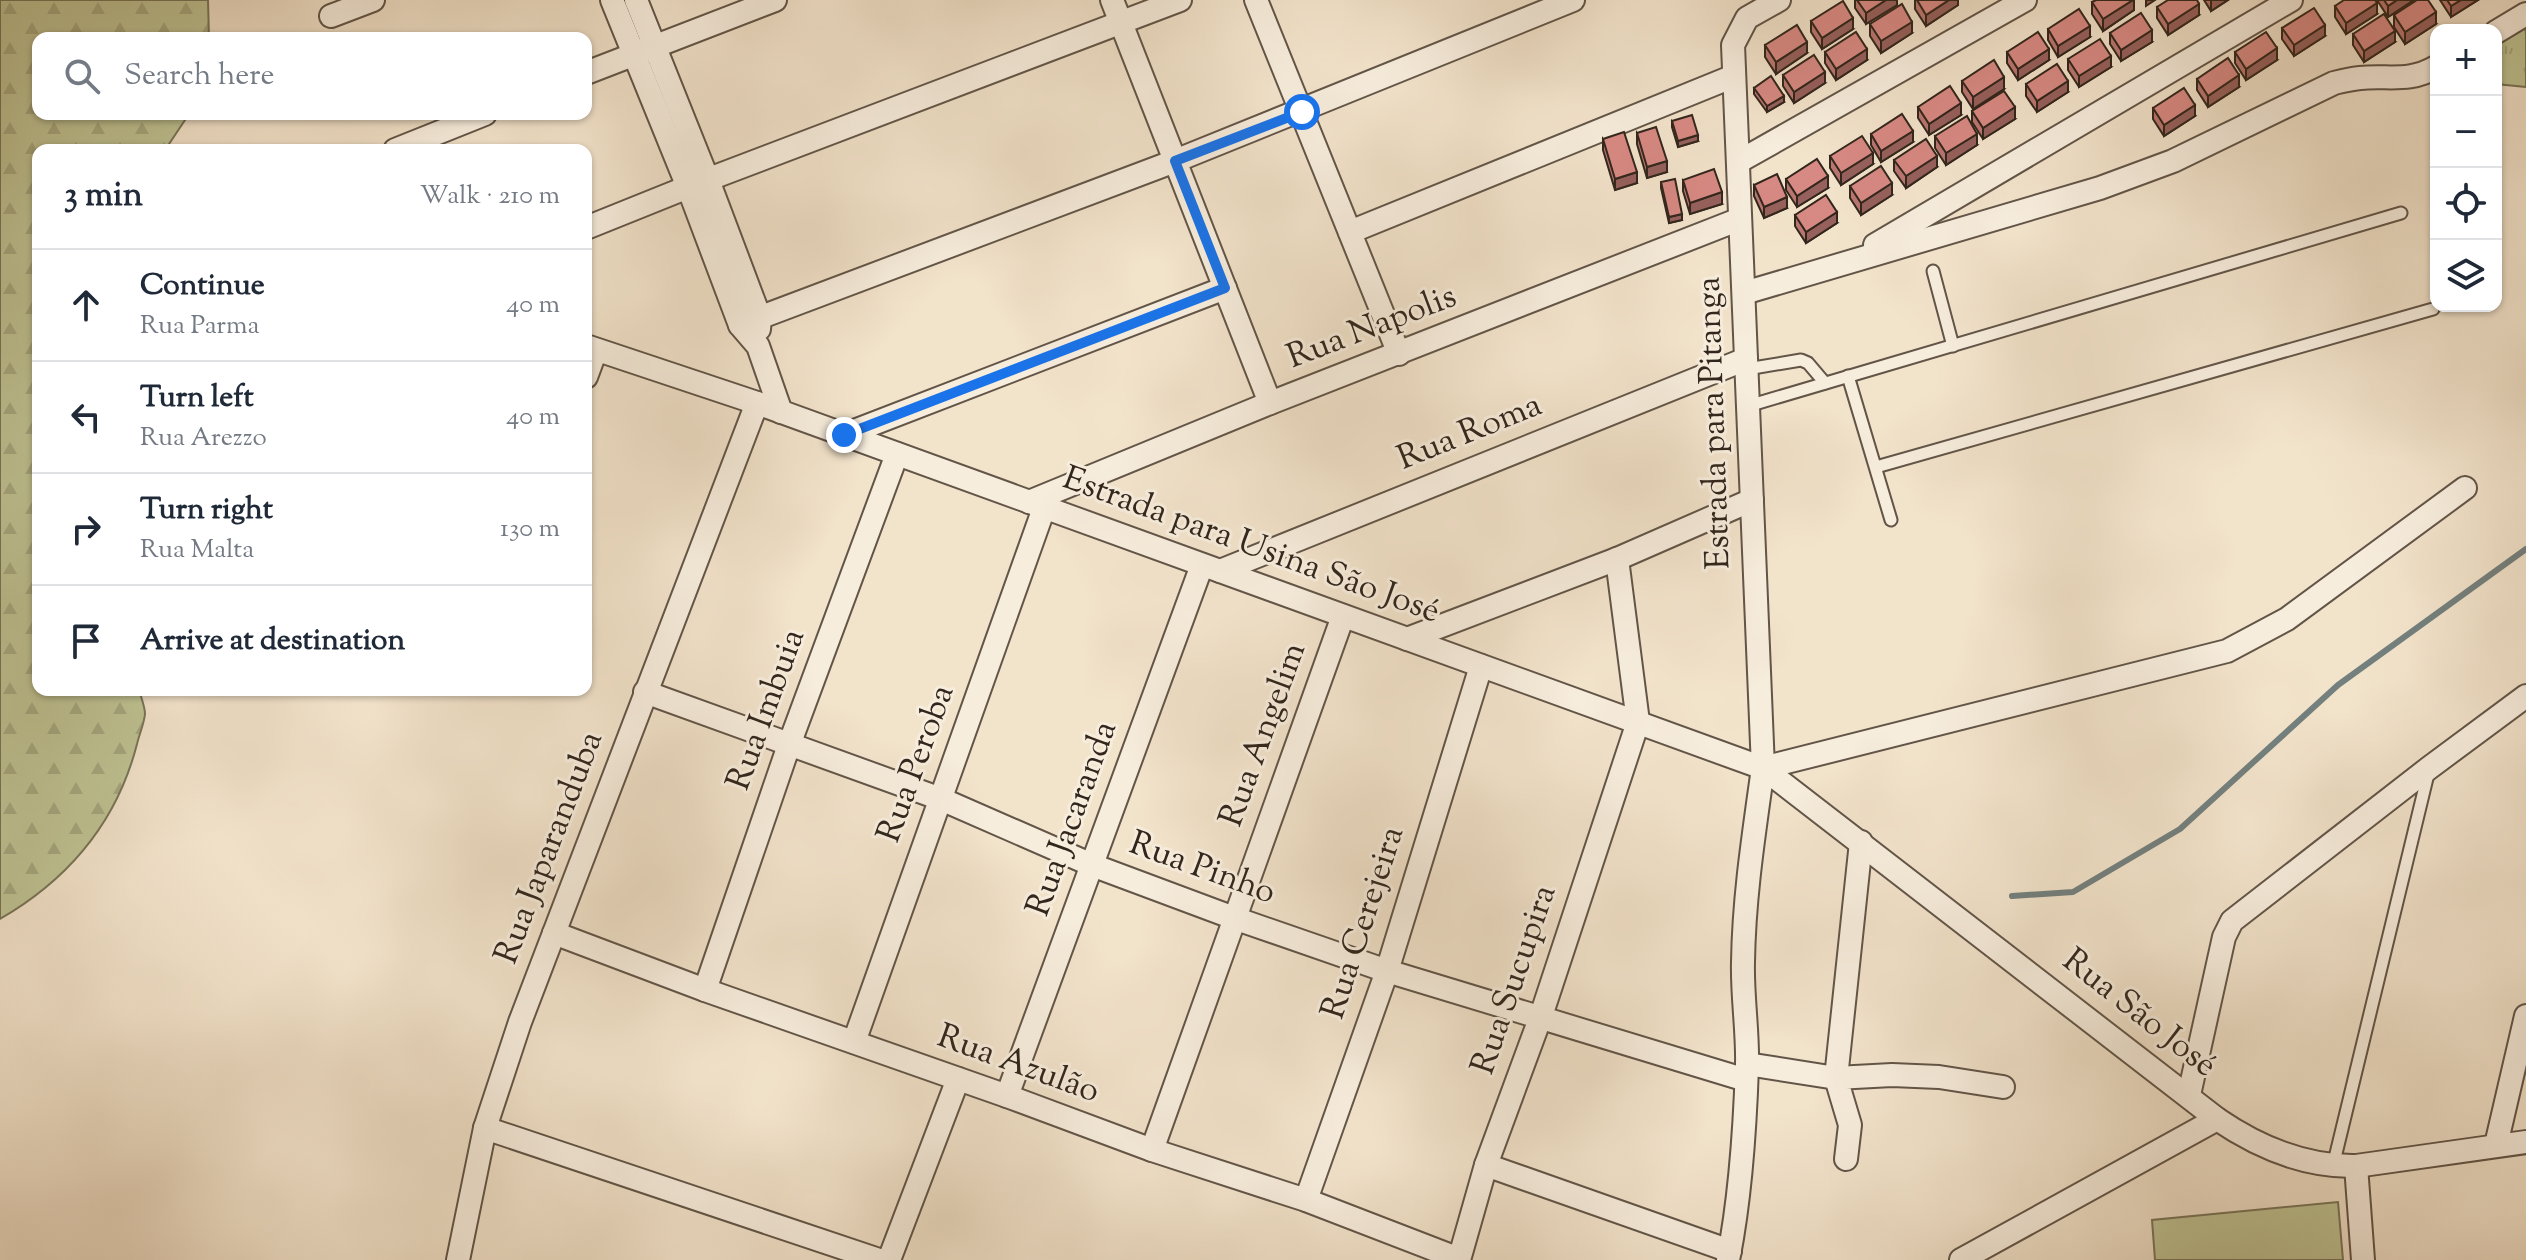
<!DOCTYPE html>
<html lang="en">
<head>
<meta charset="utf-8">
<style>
  :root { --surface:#fff; --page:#f2f2f3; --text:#1f2937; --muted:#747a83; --line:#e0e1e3 }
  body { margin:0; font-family:"Sorts Mill Goudy",serif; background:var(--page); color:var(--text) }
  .controls { position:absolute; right:24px; top:24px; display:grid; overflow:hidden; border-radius:16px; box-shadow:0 2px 6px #0004 }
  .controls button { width:72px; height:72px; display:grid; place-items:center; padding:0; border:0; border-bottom:2px solid var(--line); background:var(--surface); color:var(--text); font:40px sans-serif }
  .stop { position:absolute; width:24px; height:24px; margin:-18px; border:6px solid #1a73e8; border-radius:50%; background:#fff }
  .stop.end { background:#1a73e8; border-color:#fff; box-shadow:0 2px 8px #0008 }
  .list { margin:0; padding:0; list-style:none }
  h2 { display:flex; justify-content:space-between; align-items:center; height:104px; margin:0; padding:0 32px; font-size:34px }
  h2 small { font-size:26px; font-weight:400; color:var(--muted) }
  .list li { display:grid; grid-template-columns:52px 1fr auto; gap:24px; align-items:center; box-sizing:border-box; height:112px; padding:0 32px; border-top:2px solid var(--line) }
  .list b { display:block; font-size:30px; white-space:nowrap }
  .list p { margin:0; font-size:26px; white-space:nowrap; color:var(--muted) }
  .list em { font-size:26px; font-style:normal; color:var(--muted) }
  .icon { flex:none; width:44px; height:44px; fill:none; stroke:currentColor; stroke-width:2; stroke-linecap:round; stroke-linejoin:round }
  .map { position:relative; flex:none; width:2526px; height:1260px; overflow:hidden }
  .search { position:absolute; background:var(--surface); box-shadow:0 2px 6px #0004; left:32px; top:32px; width:560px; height:88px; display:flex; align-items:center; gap:20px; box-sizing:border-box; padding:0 28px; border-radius:16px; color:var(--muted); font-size:30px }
  .panel { position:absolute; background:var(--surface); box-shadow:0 2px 6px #0004; left:32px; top:144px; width:560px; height:552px; border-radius:16px }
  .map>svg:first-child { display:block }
  .forest { fill:url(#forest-firs); stroke:#787458; stroke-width:2 }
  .park { fill:url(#park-tufts); stroke:#787458; stroke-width:2 }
  .garden { fill:#bfc394; stroke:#787458; stroke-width:2 }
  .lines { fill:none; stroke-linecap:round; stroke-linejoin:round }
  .stream { stroke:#73807e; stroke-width:6 }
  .service-casing { stroke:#625548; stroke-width:15 }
  .minor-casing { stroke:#625548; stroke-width:26 }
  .service { stroke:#f7eddd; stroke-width:11 }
  .minor { stroke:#f7eddd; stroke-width:22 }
  .wall { fill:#b97671; stroke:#32261c; stroke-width:2 }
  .shaded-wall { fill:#96605c; stroke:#32261c; stroke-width:2 }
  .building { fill:#d78983; stroke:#32261c; stroke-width:2 }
  .route { stroke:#1a73e8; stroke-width:10 }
  .labels { text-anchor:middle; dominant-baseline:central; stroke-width:6; stroke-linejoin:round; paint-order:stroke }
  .street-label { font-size:34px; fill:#32261c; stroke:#f7eddd }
</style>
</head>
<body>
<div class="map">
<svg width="2526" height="1260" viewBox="0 0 2526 1260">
  <defs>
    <pattern id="forest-firs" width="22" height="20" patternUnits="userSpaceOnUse" patternTransform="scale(2)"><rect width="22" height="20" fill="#bfc394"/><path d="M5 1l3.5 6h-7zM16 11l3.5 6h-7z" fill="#a5a77f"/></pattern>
    <pattern id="park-tufts" width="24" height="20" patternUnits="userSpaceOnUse" patternTransform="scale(2)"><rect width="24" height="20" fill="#bfc394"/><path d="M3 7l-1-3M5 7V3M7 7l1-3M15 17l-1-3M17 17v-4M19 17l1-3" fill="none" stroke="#a5a77f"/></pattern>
  </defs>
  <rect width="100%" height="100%" fill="#f2e3cb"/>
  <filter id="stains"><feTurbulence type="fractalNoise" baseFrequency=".0025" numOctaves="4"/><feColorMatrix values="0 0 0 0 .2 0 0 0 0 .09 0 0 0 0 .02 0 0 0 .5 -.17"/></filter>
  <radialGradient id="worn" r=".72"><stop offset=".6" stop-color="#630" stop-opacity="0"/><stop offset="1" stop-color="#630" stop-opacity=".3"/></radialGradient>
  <path class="forest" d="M0,0H208L209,38H38V114H189L165,150H38V690H139C141,697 145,707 145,714C144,724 139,735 137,744C117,822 69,879 0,919Z"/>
  <path class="park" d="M2526,21V87L2496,84V39Z"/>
  <path class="garden" d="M2338,1202L2343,1260H2155L2152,1220Z"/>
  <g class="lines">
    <path class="stream" d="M2012,896L2073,892L2180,829L2338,685L2526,549"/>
    <g class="service-casing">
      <g id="service">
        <path d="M1933,271L1953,346"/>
        <path d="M1747,369L1801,360L1808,363L1825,383"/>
        <path d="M1848,376L1891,520"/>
        <path d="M1748,406L2401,213"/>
        <path d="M1876,467L2433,309"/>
        <path d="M2333,1166L2429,770"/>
      </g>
    </g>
    <g class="minor-casing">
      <g id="minor">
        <path d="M612,0L688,187L740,325L758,346L781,412"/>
        <path d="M636,0L708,180L760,318L759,329"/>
        <path d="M1112,0L1270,403"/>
        <path d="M1256,0L1399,354"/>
        <path d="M331,16L373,0"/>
        <path d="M2496,32L2526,14"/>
        <path d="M586,73L775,0"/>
        <path d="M395,150L485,114"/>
        <path d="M1738,162L2025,0"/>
        <path d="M586,228L688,187L1180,0"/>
        <path d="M1350,232L1734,76"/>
        <path d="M1875,245L2291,0"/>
        <path d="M1744,293L2100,188L2173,161L2334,83C2342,81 2351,79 2360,78C2388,75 2409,83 2436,67"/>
        <path d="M740,325L1175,161L1573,0"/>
        <path d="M586,346L757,403"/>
        <path d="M586,377L596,350"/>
        <path d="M844,435L1225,288"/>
        <path d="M1029,502L1270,403L1740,219"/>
        <path d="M1220,571L1746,359"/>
        <path d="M1407,639L1617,559L1752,500"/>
        <path d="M645,692L941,799L1092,865L1234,918L1387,971L1746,1080"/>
        <path d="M1763,768L2227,651L2287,619L2465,488"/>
        <path d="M554,933L705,990L1007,1096L1152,1150L1306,1200L1459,1259"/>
        <path d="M705,990L789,745L897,454"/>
        <path d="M854,1042L1044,508"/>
        <path d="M1747,1064L1836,1078L1861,842"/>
        <path d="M2189,1095L2224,937L2232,921L2429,768L2526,696"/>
        <path d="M1007,1096L1202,565"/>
        <path d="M485,1128L879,1260"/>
        <path d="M2496,1145L2526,1016"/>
        <path d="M1152,1150L1343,616"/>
        <path d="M1846,1159L1850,1125L1836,1078L1892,1075L1939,1077L2003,1087"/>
        <path d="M1486,1165L1730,1251"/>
        <path d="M2356,1166L2363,1260"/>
        <path d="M1306,1200L1387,971L1481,666"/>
        <path d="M458,1260L485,1128L520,1022L757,403L1763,768L2217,1119C2258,1147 2306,1167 2356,1166L2526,1142"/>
        <path d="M889,1260L958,1079"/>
        <path d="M1459,1260L1486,1165L1541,1016L1638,722L1617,559"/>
        <path d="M1728,1260C1740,1200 1745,1127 1747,1066C1748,1031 1742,996 1743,962C1744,896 1754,833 1763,768L1733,45L1747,18L1779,0"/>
        <path d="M1961,1260L2217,1119"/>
      </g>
    </g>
    <use href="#service" class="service"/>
    <use href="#minor" class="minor"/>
  </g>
  <g class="wall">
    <path d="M1855,0H1897V5L1866,24L1855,8Z"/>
    <path d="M1915,0H1958V5L1926,26L1915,9Z"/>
    <path d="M2134,0V10L2103,31L2092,14V2Z"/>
    <path d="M2204,0H2228L2211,11Z"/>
    <path d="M2377,0H2414L2388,17Z"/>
    <path d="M2440,0H2478L2451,17Z"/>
    <path d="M2335,6L2377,14L2346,34L2335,17Z"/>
    <path d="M2157,7L2199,15L2168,35L2157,18Z"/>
    <path d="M2394,15L2436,24L2405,44L2394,27Z"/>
    <path d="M1811,21L1853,29L1822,49L1811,32Z"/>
    <path d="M1870,24L1912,33L1881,53L1870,36Z"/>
    <path d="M2282,28L2325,36L2294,56L2282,39Z"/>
    <path d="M2048,29L2090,37L2058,57L2048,40Z"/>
    <path d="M2110,33L2152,42L2121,61L2110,44Z"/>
    <path d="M2353,34L2395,42L2364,62L2353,45Z"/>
    <path d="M1765,45L1807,53L1776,74L1765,57Z"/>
    <path d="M1825,52L1867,60L1836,80L1825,63Z"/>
    <path d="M2007,52L2049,60L2018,80L2007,63Z"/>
    <path d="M2235,52L2277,60L2246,80L2235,63Z"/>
    <path d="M2068,59L2111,67L2079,87L2068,70Z"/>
    <path d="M1783,75L1825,83L1794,103L1783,86Z"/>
    <path d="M2197,79L2239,87L2208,107L2197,90Z"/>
    <path d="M1962,81L2004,89L1973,109L1962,92Z"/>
    <path d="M2026,84L2068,92L2037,112L2026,96Z"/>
    <path d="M1754,88L1784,102L1767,112L1754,94Z"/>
    <path d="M1918,107L1961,115L1929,135L1918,118Z"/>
    <path d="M2153,108L2195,116L2164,136L2153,119Z"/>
    <path d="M1972,111L2015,119L1983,139L1972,122Z"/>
    <path d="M1672,121L1698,141L1678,147L1672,127Z"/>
    <path d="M1637,133L1667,172L1647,178L1637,144Z"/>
    <path d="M1871,134L1913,142L1881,162L1871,145Z"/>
    <path d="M1935,136L1977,145L1946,165L1935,148Z"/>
    <path d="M1603,139L1637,183L1615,190L1603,150Z"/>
    <path d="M1830,156L1873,164L1841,185L1830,168Z"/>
    <path d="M1894,160L1937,167L1906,188L1894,171Z"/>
    <path d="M1786,179L1828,188L1797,207L1786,190Z"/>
    <path d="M1683,180L1722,204L1690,214L1683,191Z"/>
    <path d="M1661,182L1682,220L1669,223L1661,188Z"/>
    <path d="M1754,185L1787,208L1764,218L1754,196Z"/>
    <path d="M1850,186L1892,195L1861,215L1850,198Z"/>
    <path d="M1795,215L1837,223L1806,243L1795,226Z"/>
  </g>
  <g class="shaded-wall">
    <path d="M1886,0H1897V5L1866,24V13Z"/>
    <path d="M1949,0H1958V5L1926,26V15Z"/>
    <path d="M2133,0H2134V10L2103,31V19Z"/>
    <path d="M2146,0H2155L2146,6Z"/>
    <path d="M2211,0H2228L2211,11Z"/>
    <path d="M2397,0H2414L2388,17V6Z"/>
    <path d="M2461,0H2478L2451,17V6Z"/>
    <path d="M2377,3V14L2346,34V23Z"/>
    <path d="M2199,4V15L2168,35V24Z"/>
    <path d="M2436,12V24L2405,44V32Z"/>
    <path d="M1853,18V29L1822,49V38Z"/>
    <path d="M1912,22V33L1881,53V41Z"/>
    <path d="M2325,25V36L2294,56V45Z"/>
    <path d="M2090,26V37L2058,57V46Z"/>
    <path d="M2152,30V42L2121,61V50Z"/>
    <path d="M2395,31V42L2364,62V51Z"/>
    <path d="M1807,42V53L1776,74V62Z"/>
    <path d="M2277,48V60L2246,80V69Z"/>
    <path d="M1867,49V60L1836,80V69Z"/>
    <path d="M2049,49V60L2018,80V69Z"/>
    <path d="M2111,56V67L2079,87V76Z"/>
    <path d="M1825,72V83L1794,103V92Z"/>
    <path d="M2239,75V87L2208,107V96Z"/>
    <path d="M2004,77V89L1973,109V97Z"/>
    <path d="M2068,81V92L2037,112V101Z"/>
    <path d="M1784,96V102L1767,112V106Z"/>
    <path d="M1961,103V115L1929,135V124Z"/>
    <path d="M2195,105V116L2164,136V125Z"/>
    <path d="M2015,107V119L1983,139V128Z"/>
    <path d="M1913,131V142L1881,162V151Z"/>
    <path d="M1977,134V145L1946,165V153Z"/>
    <path d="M1698,135V141L1678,147V141Z"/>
    <path d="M1873,153V164L1841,185V173Z"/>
    <path d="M1937,156V167L1906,188V176Z"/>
    <path d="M1667,161V172L1647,178V167Z"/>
    <path d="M1637,172V183L1615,190V179Z"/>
    <path d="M1828,176V188L1797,207V196Z"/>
    <path d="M1892,183V195L1861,215V203Z"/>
    <path d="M1722,192V204L1690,214V203Z"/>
    <path d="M1787,197V208L1764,218V207Z"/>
    <path d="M1837,212V223L1806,243V232Z"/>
    <path d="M1682,214V220L1669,223V217Z"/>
  </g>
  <g class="building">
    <path d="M1857,0H1886L1866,13Z"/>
    <path d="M1917,0H1949L1926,15Z"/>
    <path d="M2096,0H2133L2103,19L2092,2Z"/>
    <path d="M2168,0H2197L2199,4L2168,24L2157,7Z"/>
    <path d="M2344,0H2375L2377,3L2346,23L2335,6Z"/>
    <path d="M2384,0H2397L2388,6Z"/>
    <path d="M2417,0H2428L2436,12L2405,32L2394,15Z"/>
    <path d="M2447,0H2461L2451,6Z"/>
    <path d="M1843,1L1853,18L1822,38L1811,21Z"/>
    <path d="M1902,4L1912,22L1881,41L1870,24Z"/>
    <path d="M2314,8L2325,25L2294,45L2282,28Z"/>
    <path d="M2079,9L2090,26L2058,46L2048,29Z"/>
    <path d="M2141,13L2152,30L2121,50L2110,33Z"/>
    <path d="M2384,14L2395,31L2364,51L2353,34Z"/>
    <path d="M1797,25L1807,42L1776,62L1765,45Z"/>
    <path d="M1856,32L1867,49L1836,69L1825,52Z"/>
    <path d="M2038,32L2049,49L2018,69L2007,52Z"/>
    <path d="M2266,32L2277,48L2246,69L2235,52Z"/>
    <path d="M2100,39L2111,56L2079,76L2068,59Z"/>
    <path d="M1814,55L1825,72L1794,92L1783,75Z"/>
    <path d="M2228,58L2239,75L2208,96L2197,79Z"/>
    <path d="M1994,60L2004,77L1973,97L1962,81Z"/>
    <path d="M2057,64L2068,81L2037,101L2026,84Z"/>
    <path d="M1771,76L1784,96L1767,106L1754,88Z"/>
    <path d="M1950,86L1961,103L1929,124L1918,107Z"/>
    <path d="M2184,88L2195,105L2164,125L2153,108Z"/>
    <path d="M2004,91L2015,107L1983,128L1972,111Z"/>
    <path d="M1902,114L1913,131L1881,151L1871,134Z"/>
    <path d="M1692,115L1698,135L1678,141L1672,121Z"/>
    <path d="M1967,116L1977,134L1946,153L1935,136Z"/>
    <path d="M1656,127L1667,161L1647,167L1637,133Z"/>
    <path d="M1624,132L1637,172L1615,179L1603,139Z"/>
    <path d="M1862,136L1873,153L1841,173L1830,156Z"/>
    <path d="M1926,139L1937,156L1906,176L1894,160Z"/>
    <path d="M1817,159L1828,176L1797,196L1786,179Z"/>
    <path d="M1881,166L1892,183L1861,203L1850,186Z"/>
    <path d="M1714,169L1722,192L1690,203L1683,180Z"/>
    <path d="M1777,174L1787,197L1764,207L1754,185Z"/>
    <path d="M1675,179L1682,214L1669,217L1661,182Z"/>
    <path d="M1826,195L1837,212L1806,232L1795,215Z"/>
  </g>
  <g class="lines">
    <path class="route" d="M844,435L1225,288L1175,161L1302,112"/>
  </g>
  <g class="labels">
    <g class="street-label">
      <text transform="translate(1372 328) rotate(-21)">Rua Napolis</text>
      <text transform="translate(1715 423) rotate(-92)">Estrada para Pitanga</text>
      <text transform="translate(1470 433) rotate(-22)">Rua Roma</text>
      <text transform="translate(1251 546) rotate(20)">Estrada para Usina São José</text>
      <text transform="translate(767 710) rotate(-70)">Rua Imbuia</text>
      <text transform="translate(1264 735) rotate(-70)">Rua Angelim</text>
      <text transform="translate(917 764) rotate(-70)">Rua Peroba</text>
      <text transform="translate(1073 819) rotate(-70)">Rua Jacaranda</text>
      <text transform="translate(550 848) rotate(-69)">Rua Japaranduba</text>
      <text transform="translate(1202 869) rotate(20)">Rua Pinho</text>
      <text transform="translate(1364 923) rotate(-72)">Rua Cerejeira</text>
      <text transform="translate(1515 980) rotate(-71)">Rua Sucupira</text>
      <text transform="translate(2139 1014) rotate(38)">Rua São José</text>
      <text transform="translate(1018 1065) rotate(20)">Rua Azulão</text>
    </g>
  </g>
  <rect width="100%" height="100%" filter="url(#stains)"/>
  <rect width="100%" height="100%" fill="url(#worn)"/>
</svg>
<div class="controls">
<button>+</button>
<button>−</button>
<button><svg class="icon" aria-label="locate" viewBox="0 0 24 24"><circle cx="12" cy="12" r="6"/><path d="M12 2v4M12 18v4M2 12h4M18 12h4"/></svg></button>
<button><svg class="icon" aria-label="layers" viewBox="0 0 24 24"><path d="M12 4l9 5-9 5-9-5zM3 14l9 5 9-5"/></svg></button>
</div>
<div class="stop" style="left:1302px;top:112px"></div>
<div class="stop end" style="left:844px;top:435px"></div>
<div class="search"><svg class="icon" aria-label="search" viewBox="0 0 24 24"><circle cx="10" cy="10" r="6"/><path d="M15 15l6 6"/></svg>Search here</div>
<section class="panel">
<h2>3 min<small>Walk · 210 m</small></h2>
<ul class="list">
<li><svg class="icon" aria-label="ahead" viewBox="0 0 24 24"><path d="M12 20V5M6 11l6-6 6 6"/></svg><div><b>Continue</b><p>Rua Parma</p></div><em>40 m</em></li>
<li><svg class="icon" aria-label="left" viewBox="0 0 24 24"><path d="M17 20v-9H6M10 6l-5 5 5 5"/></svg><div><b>Turn left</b><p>Rua Arezzo</p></div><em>40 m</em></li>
<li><svg class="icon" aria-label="right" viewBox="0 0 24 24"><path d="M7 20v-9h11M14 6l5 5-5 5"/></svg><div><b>Turn right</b><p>Rua Malta</p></div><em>130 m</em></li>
<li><svg class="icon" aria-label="arrive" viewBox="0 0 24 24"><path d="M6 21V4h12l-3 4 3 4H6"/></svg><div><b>Arrive at destination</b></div></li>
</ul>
</section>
</div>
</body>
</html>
